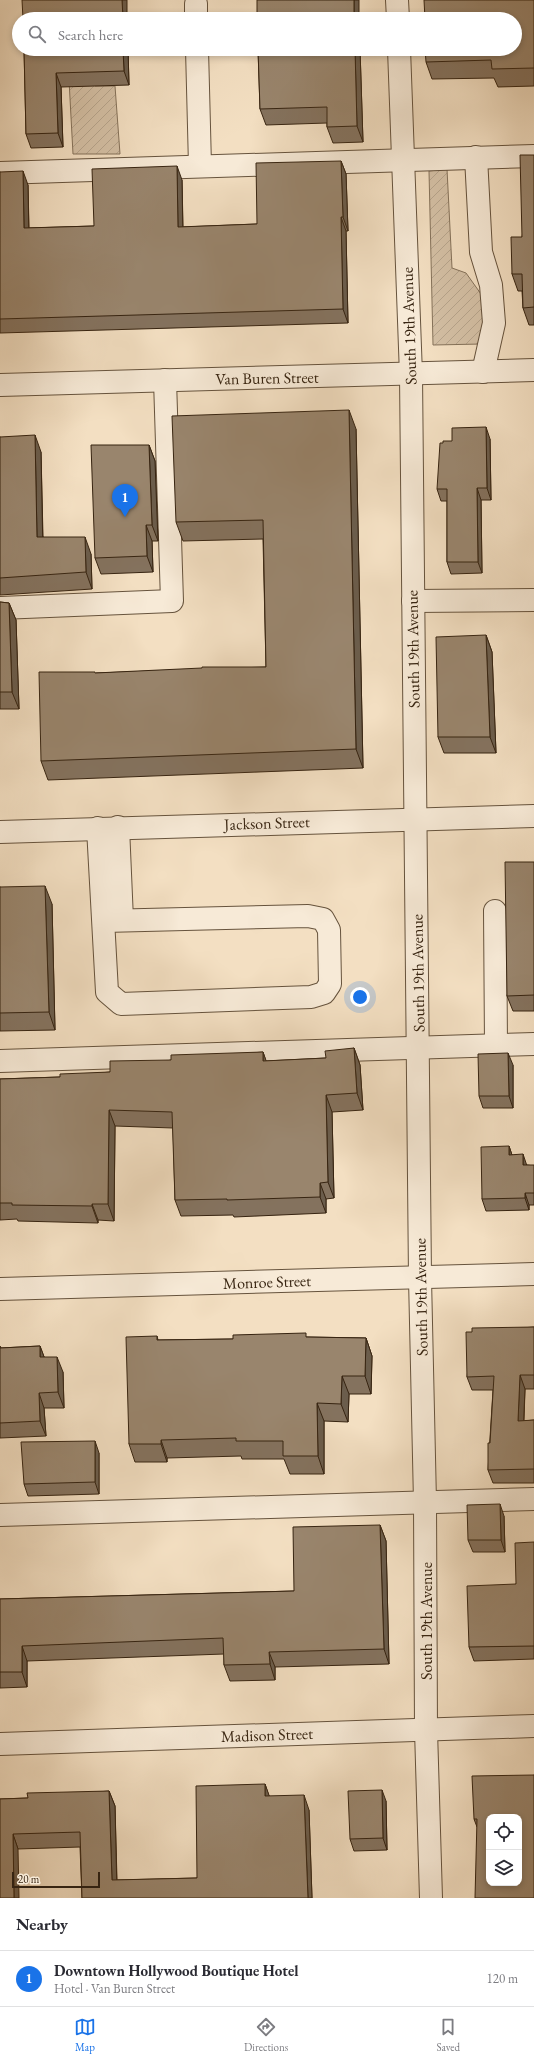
<!DOCTYPE html>
<html lang="en">
<head>
<meta charset="utf-8">
<style>
  :root { --surface:#fff; --page:#f2f2f3; --text:#2b2b33; --muted:#7c7c81; --line:#e1e1e2; --accent:#1a73e8 }
  body { margin:0; font-family:"EB Garamond",serif; background:var(--page); color:var(--text) }
  .controls { position:absolute; right:12px; bottom:12px; display:grid; overflow:hidden; border-radius:8px; box-shadow:0 2px 6px #0003 }
  .controls button { width:36px; height:36px; display:grid; place-items:center; padding:0; border:0; border-bottom:1px solid var(--line); background:var(--surface); color:var(--text); font:20px sans-serif }
  .scale { position:absolute; left:12px; bottom:10px; width:88px; box-sizing:border-box; padding-left:4px; border:2px solid #372411; border-top:0; font-size:11px; line-height:14px; white-space:nowrap; color:#372411; -webkit-text-stroke:3px #f7ead7; paint-order:stroke }
  .you { position:absolute; left:360px; top:997px; width:14px; height:14px; margin:-10px; border:3px solid #fff; border-radius:50%; background:#1a73e8; box-shadow:0 0 0 6px #1a73e833 }
  .badge { display:grid; place-items:center; width:26px; height:26px; border-radius:50%; background:var(--accent); color:#fff; font-size:13px; font-weight:700 }
  .pin { position:absolute; translate:-50% -33px; filter:drop-shadow(0 1px 2px #0008) }
  .pin::after { content:''; position:absolute; top:21px; width:14px; height:12px; background:inherit; clip-path:polygon(0 0,100% 0,50% 100%) }
  .list { margin:0; padding:0; list-style:none }
  h2 { display:flex; justify-content:space-between; align-items:center; height:52px; margin:0; padding:0 16px; font-size:17px }
  h2 small { font-size:13px; font-weight:400; color:var(--muted) }
  .list li { display:grid; grid-template-columns:26px 1fr auto; gap:12px; align-items:center; box-sizing:border-box; height:56px; padding:0 16px; border-top:1px solid var(--line) }
  .list b { display:block; font-size:15px; white-space:nowrap }
  .list p { margin:0; font-size:13px; white-space:nowrap; color:var(--muted) }
  .list em { font-size:13px; font-style:normal; color:var(--muted) }
  .icon { flex:none; width:22px; height:22px; fill:none; stroke:currentColor; stroke-width:2; stroke-linecap:round; stroke-linejoin:round }
  .map { position:relative; flex:none; width:534px; height:1898px; overflow:hidden }
  .search { position:absolute; background:var(--surface); box-shadow:0 2px 6px #0003; left:12px; right:12px; top:12px; height:44px; display:flex; align-items:center; gap:10px; box-sizing:border-box; padding:0 14px; border-radius:22px; color:var(--muted); font-size:15px }
  .sheet { height:108px; background:var(--surface) }
  nav { display:flex; justify-content:space-around; align-items:center; box-sizing:border-box; height:56px; border-top:1px solid var(--line); background:var(--surface); font-size:11px; color:var(--muted) }
  nav a { display:grid; justify-items:center; gap:2px }
  nav .on { color:var(--accent) }
  .map>svg:first-child { display:block }
  .garden { fill:url(#garden-furrows); stroke:#85725a }
  .lines { fill:none; stroke-linecap:round; stroke-linejoin:round }
  .minor-casing { stroke:#66533d; stroke-width:24 }
  .minor { stroke:#f7ead7; stroke-width:22 }
  .wall { fill:#84725e; stroke:#372411 }
  .shaded-wall { fill:#6b5d4c; stroke:#372411 }
  .building { fill:#99856d; stroke:#372411; fill-rule:evenodd }
  .labels { text-anchor:middle; dominant-baseline:central; stroke-width:3; stroke-linejoin:round; paint-order:stroke }
  .street-label { font-size:16px; fill:#372411; stroke:#f7ead7 }
</style>
</head>
<body>
<div class="map">
<svg width="534" height="1898" viewBox="0 0 534 1898">
  <defs>
    <pattern id="garden-furrows" width="10" height="10" patternUnits="userSpaceOnUse"><rect width="10" height="10" fill="#d3bfa4"/><path d="M-1 1l2-2M0 10L10 0M9 11l2-2" fill="none" stroke="#b6a48c"/></pattern>
  </defs>
  <rect width="100%" height="100%" fill="#f3dfc2"/>
  <filter id="stains"><feTurbulence type="fractalNoise" baseFrequency=".005" numOctaves="4"/><feColorMatrix values="0 0 0 0 .2 0 0 0 0 .09 0 0 0 0 .02 0 0 0 .5 -.17"/></filter>
  <radialGradient id="worn" r=".72"><stop offset=".6" stop-color="#630" stop-opacity="0"/><stop offset="1" stop-color="#630" stop-opacity=".3"/></radialGradient>
  <g class="garden">
    <path d="M69,80H95V86H115L120,154H73Z"/>
    <path d="M447,169L452,268L466,273L481,294L489,322L482,344L433,345L429,171Z"/>
  </g>
  <g class="lines">
    <g class="minor-casing">
      <g id="minor">
        <path d="M397,0L398,19"/>
        <path d="M196,4V19"/>
        <path d="M197,49L200,166"/>
        <path d="M399,49L411,375L420,1278L425,1502L426,1730L431,1898"/>
        <path d="M476,157L481,252L491,285L494,323L483,372"/>
        <path d="M0,173L534,156"/>
        <path d="M0,385L534,370"/>
        <path d="M413,601L534,600"/>
        <path d="M0,608L172,601L165,380"/>
        <path d="M118,827L122,920"/>
        <path d="M98,828L107,992L121,1004L311,997L324,993L330,984L329,930L323,919L308,916L104,921"/>
        <path d="M0,832L534,816"/>
        <path d="M495,911L496,1045"/>
        <path d="M0,1061L534,1044"/>
        <path d="M0,1289L534,1274"/>
        <path d="M0,1515L534,1499"/>
        <path d="M0,1744L534,1726"/>
      </g>
    </g>
    <use href="#minor" class="minor"/>
  </g>
  <g class="wall">
    <path d="M534,0V86L498,87L494,78L432,79L426,62Z"/>
    <path d="M24,49H128L129,85L61,87L63,147L31,148L26,134Z"/>
    <path d="M258,49H360L363,142L333,143L327,127V123L266,125L260,109Z"/>
    <path d="M534,155V325H529L523,308L522,291H518L512,274L522,237Z"/>
    <path d="M341,161L346,174L348,231H346L348,323L0,333V172L28,185L29,228L94,226L182,180L183,227L257,224Z"/>
    <path d="M356,429L363,768L48,780L41,761L96,673L266,667L263,539L183,541L176,522Z"/>
    <path d="M0,437L41,452L43,537L91,554L92,589L0,595Z"/>
    <path d="M490,439L491,500H481L482,573L451,574L447,562V501H441L437,489Z"/>
    <path d="M149,445L155,461L158,541H152L153,572L101,574L95,558Z"/>
    <path d="M0,602L9,603L16,620L19,709H0Z"/>
    <path d="M486,635L492,652L496,753H444L438,737Z"/>
    <path d="M534,862V1011H513L507,996Z"/>
    <path d="M0,887L52,904L55,1030L0,1031Z"/>
    <path d="M354,1048L360,1065L363,1110L332,1112L334,1198L326,1199V1213L234,1217L233,1215L181,1216L175,1200L173,1128L115,1126L114,1221L98,1220V1223L18,1221L17,1219L0,1220V1079L60,1077L110,1072L171,1060L263,1052L266,1061L326,1058Z"/>
    <path d="M513,1065V1108H483L479,1096Z"/>
    <path d="M509,1146L512,1155L527,1165L534,1166V1205H529V1210L486,1211L482,1199Z"/>
    <path d="M534,1327V1389H525L524,1421L534,1420V1483H493L488,1470L493,1390H472L467,1377L472,1332Z"/>
    <path d="M157,1336L158,1340L233,1339L307,1337L366,1338L372,1356L371,1394H349L348,1422L324,1421V1474H290L284,1459H242L241,1456L167,1458V1462H135L129,1444Z"/>
    <path d="M0,1346L1,1348L40,1346L44,1357L63,1372L64,1408H44L46,1436L0,1438Z"/>
    <path d="M99,1453V1494L28,1496L24,1484Z"/>
    <path d="M504,1516L505,1552H473L468,1540Z"/>
    <path d="M380,1525L386,1541L389,1664L275,1667V1680L230,1681L224,1665V1654L27,1661V1687L0,1688V1599L294,1591Z"/>
    <path d="M534,1542V1659L474,1661L469,1647L516,1584Z"/>
    <path d="M534,1775L477,1827L474,1819Z"/>
    <path d="M265,1784L269,1796L309,1810L312,1898H82L80,1847L18,1849L0,1799L28,1798L109,1791L115,1806L117,1880L197,1878Z"/>
    <path d="M386,1801L387,1850L354,1851L350,1839Z"/>
  </g>
  <g class="shaded-wall">
    <path d="M122,0H127V19H123Z"/>
    <rect x="354" y="0" width="5" height="19"/>
    <path d="M123,49H128L129,85L124,71Z"/>
    <path d="M355,49H360L363,142L357,126Z"/>
    <path d="M56,73L61,87L63,147L58,133Z"/>
    <path d="M341,161L346,174L348,231L343,217Z"/>
    <path d="M177,166L182,180L183,241L178,227Z"/>
    <path d="M23,171L28,185L29,242L24,228Z"/>
    <path d="M341,217L346,231L348,323L343,309Z"/>
    <path d="M349,410L356,429L363,768L356,749Z"/>
    <path d="M486,427L490,439L491,500L487,488Z"/>
    <path d="M35,435L41,452L43,554L37,537Z"/>
    <path d="M149,445L155,461L158,541L152,525Z"/>
    <path d="M477,488L481,500L482,573L478,562Z"/>
    <path d="M146,525L152,541L153,572L147,556Z"/>
    <path d="M85,537L91,554L92,589L86,572Z"/>
    <path d="M9,603L16,620L19,709L12,692Z"/>
    <path d="M486,635L492,652L496,753L490,737Z"/>
    <path d="M45,886L52,904L55,1030L49,1012Z"/>
    <path d="M354,1048L360,1065L363,1110L357,1093Z"/>
    <path d="M263,1052L269,1069L263,1061Z"/>
    <path d="M508,1053L513,1065V1108L509,1096Z"/>
    <path d="M326,1095L332,1112L334,1198L328,1182Z"/>
    <path d="M109,1110L115,1126L114,1221L108,1204Z"/>
    <path d="M509,1146L513,1158L509,1155Z"/>
    <path d="M523,1154L527,1166L523,1165Z"/>
    <path d="M320,1183L326,1199V1213L320,1197Z"/>
    <path d="M525,1193L529,1205V1210L525,1198Z"/>
    <path d="M92,1204L98,1220V1223L92,1206Z"/>
    <path d="M366,1338L372,1356L371,1394L365,1376Z"/>
    <path d="M40,1346L46,1362L40,1357Z"/>
    <path d="M57,1357L63,1372L64,1408L58,1392Z"/>
    <path d="M520,1375L525,1389L523,1434L518,1421Z"/>
    <path d="M342,1376L349,1394L348,1422L341,1404Z"/>
    <path d="M39,1393L44,1408L46,1436L40,1421Z"/>
    <path d="M317,1403L324,1421V1474L318,1456Z"/>
    <path d="M161,1440L167,1458V1462L161,1444Z"/>
    <path d="M95,1441L99,1453V1494L95,1482Z"/>
    <path d="M500,1504L504,1516L505,1552L501,1540Z"/>
    <path d="M380,1525L386,1541L389,1664L384,1649Z"/>
    <path d="M22,1646L27,1661V1687L22,1672Z"/>
    <path d="M269,1652L275,1667V1680L270,1664Z"/>
    <path d="M265,1784L270,1798L265,1796Z"/>
    <path d="M382,1790L386,1801L387,1850L383,1838Z"/>
    <path d="M109,1791L115,1806L117,1894L112,1880Z"/>
    <path d="M304,1795L309,1810L312,1898H308Z"/>
    <path d="M13,1834L18,1849L19,1898H14Z"/>
  </g>
  <g class="building">
    <path d="M22,0H122L123,19H23Z"/>
    <rect x="257" y="0" width="97" height="19"/>
    <path d="M424,0H534V68L492,69L491,60L426,62L425,49H515V19H425Z"/>
    <path d="M24,49H123L124,71L56,73L58,133L26,134Z"/>
    <path d="M258,49H355L357,126L327,127V107L260,109Z"/>
    <path d="M520,155H534V307L523,308L522,274H512L511,237H522Z"/>
    <path d="M341,161L343,217H341L343,309L0,319V172L23,171L24,228L94,226L92,169L177,166L178,227L257,224L256,163Z"/>
    <path d="M349,410L356,749L41,761L39,672H95V673L202,668V667H266L263,520L176,522L172,416Z"/>
    <path d="M486,427L487,488H477L478,562H447V489H437L440,443H443V441H452V428Z"/>
    <path d="M35,435L37,537H85L86,572L0,578V437Z"/>
    <path d="M91,445H149L152,525H146L147,556L95,558Z"/>
    <path d="M0,602L9,603L12,692H0Z"/>
    <path d="M486,635L490,737H438L436,637Z"/>
    <path d="M505,862H534V995L507,996Z"/>
    <path d="M45,886L49,1012L0,1013V887Z"/>
    <path d="M354,1048L357,1093L326,1095L328,1182L320,1183V1197L227,1200V1199L175,1200L172,1112L109,1110L108,1204H92V1206L12,1205V1203H0V1079L60,1077V1074L110,1072V1061L171,1060V1055L263,1052V1061L326,1058L325,1051Z"/>
    <path d="M508,1053L509,1096H479L478,1054Z"/>
    <path d="M509,1146V1155L523,1154V1165H534V1193H525V1198L482,1199L481,1147Z"/>
    <path d="M534,1327V1375H520L518,1421L534,1420V1469L488,1470V1443H490L494,1376L467,1377L466,1332H472V1328Z"/>
    <path d="M306,1333V1337L366,1338L365,1376H342L341,1404L317,1403L318,1456H283V1441H236V1438L161,1440V1444H129L126,1337L157,1336V1340L233,1339V1335Z"/>
    <path d="M40,1346V1357H57L58,1392L39,1393L40,1421L0,1423V1348Z"/>
    <path d="M95,1441V1482L24,1484L21,1442Z"/>
    <path d="M500,1504L501,1540H468L467,1505Z"/>
    <path d="M380,1525L384,1649L269,1652L270,1664L224,1665L223,1638L22,1646V1672H0V1599L294,1591L293,1527Z"/>
    <path d="M534,1542V1646L469,1647L467,1586L516,1584L515,1543Z"/>
    <path d="M534,1775V1898H475L477,1819H474L472,1776ZM489,1817H519V1883H489Z"/>
    <path d="M265,1784V1796L304,1795L308,1898H82L80,1832L13,1834L14,1898H0V1799L28,1798L27,1793L109,1791L112,1880L197,1878L196,1786Z"/>
    <path d="M382,1790L383,1838L350,1839L348,1791Z"/>
  </g>
  <g class="labels">
    <g class="street-label">
      <text transform="translate(409 326) rotate(-92)">South 19th Avenue</text>
      <text transform="translate(267 378) rotate(-1)">Van Buren Street</text>
      <text transform="translate(413 649) rotate(-91)">South 19th Avenue</text>
      <text transform="translate(267 823) rotate(-2)">Jackson Street</text>
      <text transform="translate(418 973) rotate(-91)">South 19th Avenue</text>
      <text transform="translate(267 1282) rotate(-2)">Monroe Street</text>
      <text transform="translate(421 1297) rotate(-91)">South 19th Avenue</text>
      <text transform="translate(426 1621) rotate(-90)">South 19th Avenue</text>
      <text transform="translate(267 1735) rotate(-2)">Madison Street</text>
    </g>
  </g>
  <rect width="100%" height="100%" filter="url(#stains)"/>
  <rect width="100%" height="100%" fill="url(#worn)"/>
</svg>
<div class="controls">
<button><svg class="icon" aria-label="locate" viewBox="0 0 24 24"><circle cx="12" cy="12" r="6"/><path d="M12 2v4M12 18v4M2 12h4M18 12h4"/></svg></button>
<button><svg class="icon" aria-label="layers" viewBox="0 0 24 24"><path d="M12 4l9 5-9 5-9-5zM3 14l9 5 9-5"/></svg></button>
</div>
<div class="scale">20 m</div>
<div class="you"></div>
<div class="pin badge" style="left:125px;top:517px">1</div>
<div class="search"><svg class="icon" aria-label="search" viewBox="0 0 24 24"><circle cx="10" cy="10" r="6"/><path d="M15 15l6 6"/></svg>Search here</div>
</div>
<section class="sheet">
<h2>Nearby<small></small></h2>
<ul class="list">
<li><span class="badge">1</span><div><b>Downtown Hollywood Boutique Hotel</b><p>Hotel · Van Buren Street</p></div><em>120 m</em></li>
</ul>
</section>
<nav>
<a class="on"><svg class="icon" aria-label="map" viewBox="0 0 24 24"><path d="M3 6l6-2 6 2 6-2v14l-6 2-6-2-6 2zM9 4v14M15 6v14"/></svg>Map</a>
<a><svg class="icon" aria-label="directions" viewBox="0 0 24 24"><path d="M12 3l9 9-9 9-9-9zM9 14v-3h6M13 9l2 2-2 2"/></svg>Directions</a>
<a><svg class="icon" aria-label="saved" viewBox="0 0 24 24"><path d="M7 4h10v16l-5-4-5 4z"/></svg>Saved</a>
</nav>
</body>
</html>
